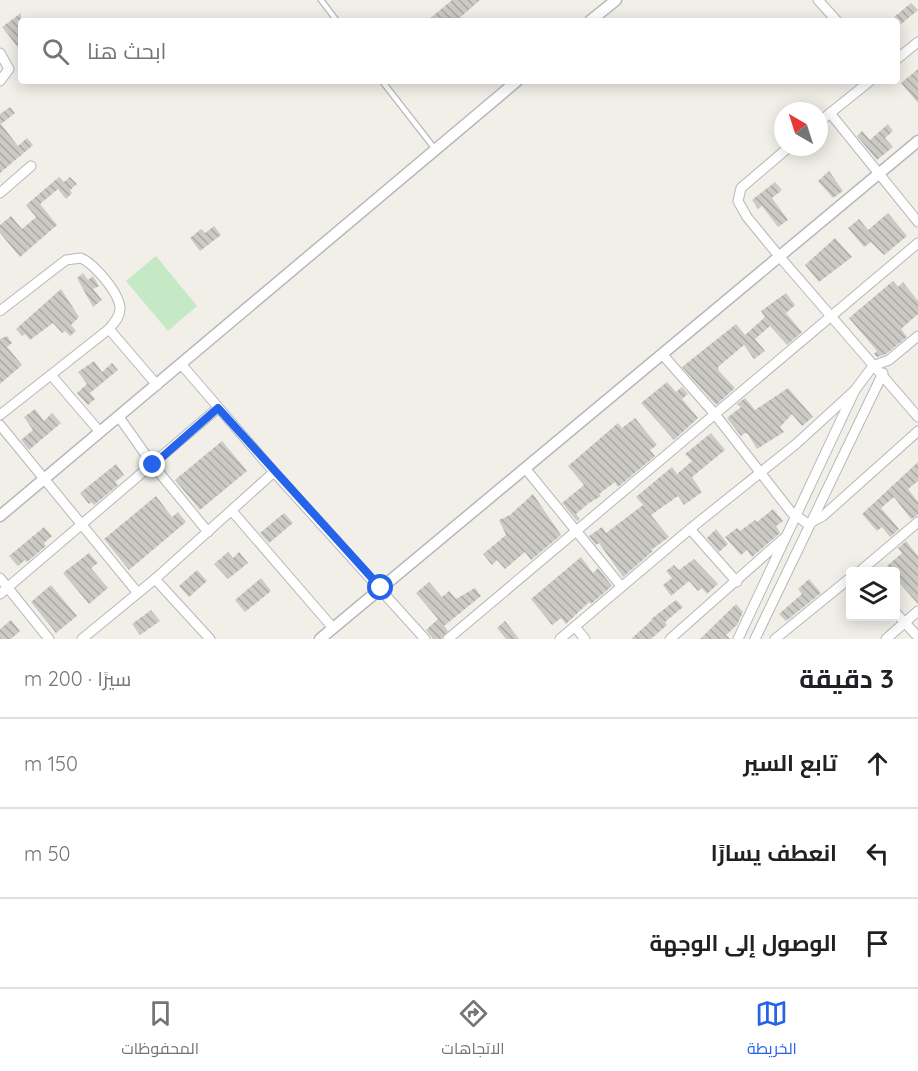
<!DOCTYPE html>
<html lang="ar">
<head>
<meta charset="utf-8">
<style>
  :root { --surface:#fff; --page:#f2f2f2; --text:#202124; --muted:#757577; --line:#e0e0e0; --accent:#2563eb }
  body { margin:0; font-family:Quicksand,Cairo,sans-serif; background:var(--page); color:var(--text); direction:rtl }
  .controls { position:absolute; right:18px; bottom:18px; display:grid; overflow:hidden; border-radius:6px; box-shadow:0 3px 15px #0003 }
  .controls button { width:54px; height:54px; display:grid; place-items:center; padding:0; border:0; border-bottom:2px solid var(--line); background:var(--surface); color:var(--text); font:30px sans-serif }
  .compass { position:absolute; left:774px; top:102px; width:54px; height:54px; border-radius:50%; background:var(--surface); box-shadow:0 3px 15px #0003; rotate:321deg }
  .stop { position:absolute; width:18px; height:18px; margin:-14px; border:4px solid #2563eb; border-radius:50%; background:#fff }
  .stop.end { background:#2563eb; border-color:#fff; box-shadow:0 2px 6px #0008 }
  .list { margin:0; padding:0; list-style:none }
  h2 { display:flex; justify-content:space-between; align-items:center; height:78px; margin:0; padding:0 24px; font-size:26px }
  h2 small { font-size:20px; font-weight:400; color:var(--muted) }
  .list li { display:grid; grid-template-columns:39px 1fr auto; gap:18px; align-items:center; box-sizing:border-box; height:90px; padding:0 24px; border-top:2px solid var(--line) }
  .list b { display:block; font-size:22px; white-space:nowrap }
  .list em { font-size:20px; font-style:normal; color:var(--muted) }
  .icon { flex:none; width:33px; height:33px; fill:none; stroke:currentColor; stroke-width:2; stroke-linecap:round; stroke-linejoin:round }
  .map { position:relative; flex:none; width:918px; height:639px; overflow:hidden; direction:ltr }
  .search { position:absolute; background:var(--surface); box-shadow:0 3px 15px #0003; left:18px; right:18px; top:18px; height:66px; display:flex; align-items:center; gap:15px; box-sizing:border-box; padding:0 21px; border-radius:6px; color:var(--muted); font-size:22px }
  .sheet { height:348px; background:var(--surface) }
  nav { display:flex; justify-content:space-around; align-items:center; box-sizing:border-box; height:84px; border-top:2px solid var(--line); background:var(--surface); font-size:16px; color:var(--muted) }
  nav a { display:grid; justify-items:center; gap:3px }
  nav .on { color:var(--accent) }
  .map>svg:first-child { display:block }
  .pitch { fill:#c5e8c5 }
  .building { fill:url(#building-back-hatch) }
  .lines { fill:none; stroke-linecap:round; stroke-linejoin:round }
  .service-casing { stroke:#b5b8bc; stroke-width:7 }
  .minor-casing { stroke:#b5b8bc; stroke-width:11 }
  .tertiary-casing { stroke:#b5b8bc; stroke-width:13 }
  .service { stroke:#fff; stroke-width:4.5 }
  .minor { stroke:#fff; stroke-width:9 }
  .tertiary { stroke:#fff; stroke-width:10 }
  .route { stroke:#2563eb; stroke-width:8 }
</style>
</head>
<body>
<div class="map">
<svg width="918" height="639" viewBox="0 0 918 639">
  <defs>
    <pattern id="building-back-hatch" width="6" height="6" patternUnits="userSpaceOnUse" patternTransform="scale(1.5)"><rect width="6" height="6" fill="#cccac5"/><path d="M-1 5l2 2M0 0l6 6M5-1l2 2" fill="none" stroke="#a9a8a4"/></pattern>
  </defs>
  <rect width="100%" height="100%" fill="#f1efe8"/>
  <path class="pitch" d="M156,256L197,306L168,331L126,281Z"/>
  <g class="building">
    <path d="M452,0H480L456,21H427Z"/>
    <path d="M911,3L918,10L900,25L894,17Z"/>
    <path d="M21,13V51L2,27Z"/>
    <path d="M918,69V103L901,83Z"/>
    <path d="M10,107L15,113L1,124L18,146L27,138L33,145L0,173V114Z"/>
    <path d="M888,124L893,131L885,138L893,147L877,160L857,136L862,131L870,140Z"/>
    <path d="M829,171L843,191L833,198L818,181Z"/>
    <path d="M59,177L64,182L70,177L77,184L70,190L72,193L66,199L58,189L40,204L57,225L20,257L0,233V225L11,216L22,229L36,217L26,205Z"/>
    <path d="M775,182L782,190L772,198L788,220L778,227L762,206L758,209L752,200Z"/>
    <path d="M888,213L907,236L884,255L871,242L864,247L848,228L859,219L868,230Z"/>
    <path d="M214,226L221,235L200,251L190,238L201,229L205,233Z"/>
    <path d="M835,238L852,257L819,282L805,265Z"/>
    <path d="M83,273L88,280L93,276L99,286L93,289L102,300L93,307L77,278Z"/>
    <path d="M893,281L898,287L903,282L918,301V314L901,329L907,337L886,354L877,357L874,354L877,351L849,318Z"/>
    <path d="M61,289L79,317L71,325L76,331L70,336L65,331L62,333L53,323L30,340L25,334L22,336L16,329Z"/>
    <path d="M786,293L795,305L786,313L802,332L787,345L770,326L755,339L765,351L754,359L744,345L718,367L719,371L735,388L716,405L682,367L736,324L745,335L765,317L761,311Z"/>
    <path d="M7,336L12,343L7,347L22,365L0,384V339Z"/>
    <path d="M94,361L102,372L112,363L118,370L90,393L95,399L88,405L77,393L87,384L78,372Z"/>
    <path d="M667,382L676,392L682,387L688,394L682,399L698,418L674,440L641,403Z"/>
    <path d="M788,388L813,417L802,426L792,414L780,427L784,432L757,449L748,434L745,433L741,436L727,418L741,407L737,404L745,398L755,410Z"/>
    <path d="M35,409L44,421L52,413L61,423L29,450L21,440L33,430L24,417Z"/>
    <path d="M635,418L657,445L650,450L655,456L618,487L615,482L599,494L601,496L589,503L576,514L580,519L577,521L562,503L584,485L568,466L618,423L622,428Z"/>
    <path d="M711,433L725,450L692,477L702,492L684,505L678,496L651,515L669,537L651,550L653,551L623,577L599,543L596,545L589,536L602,527L606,533L643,505L636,497L672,467L677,474L692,461L685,454Z"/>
    <path d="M222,441L247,471L200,510L175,480Z"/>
    <path d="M918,462V481L908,489L918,502V515L911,519L894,497L881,508L899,529L890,537L882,527L877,531L862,514Z"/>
    <path d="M116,464L124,475L115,482L118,485L94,505L91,502L89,504L80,493Z"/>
    <path d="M533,494L561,535L531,560L525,552L505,569L497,560L492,565L483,554L506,535L499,520L510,515Z"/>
    <path d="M156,496L172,517L178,512L186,522L129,570L104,539Z"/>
    <path d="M773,509L783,521L776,526L780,533L752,557L747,550L741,555L725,537L737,528L740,531L755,520L757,522Z"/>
    <path d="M284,513L293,523L269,543L260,533Z"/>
    <path d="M44,527L52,536L44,543L46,546L27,562L25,560L18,566L9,556Z"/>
    <path d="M716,529L728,544L719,552L707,538Z"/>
    <path d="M906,541L918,556V604L896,579V572L887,566L902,553L898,548Z"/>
    <path d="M228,552L233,558L239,552L248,563L228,579L214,564Z"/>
    <path d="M89,553L98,563L91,568L108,588L89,604L63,573Z"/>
    <path d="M581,557L593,573L598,568L612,586L591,604L589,602L566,624L561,618L552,625L531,599Z"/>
    <path d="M694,559L718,584L707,594L702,588L698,591L689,581L671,596L663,585L672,578L666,571L674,565L679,570Z"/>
    <path d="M197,570L207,581L189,597L179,586Z"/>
    <path d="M261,578L271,591L245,612L235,600Z"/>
    <path d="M809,579L821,593L786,621L779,614L802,594L798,589Z"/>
    <path d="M429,582L442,597L449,591L456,599L475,588L481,596L444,626L448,631L441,639H433L426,630L438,619L416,593Z"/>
    <path d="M51,585L77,616L56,633L31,602Z"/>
    <path d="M676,600L683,607L665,622L667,625L651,639H631L652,620L651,619Z"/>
    <path d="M736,604L743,612L737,625L726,635L730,639H700Z"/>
    <path d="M151,610L160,621L140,635L132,624Z"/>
    <path d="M11,620L20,631L11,639H0V629Z"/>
    <path d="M505,621L519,639H506L497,628Z"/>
  </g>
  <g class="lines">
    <g class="service-casing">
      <g id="service">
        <path d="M321,0L337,21"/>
        <path d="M382,81L435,149"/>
      </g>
    </g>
    <g class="minor-casing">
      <g id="minor">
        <path d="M818,0L837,21"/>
        <path d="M0,53L9,69L0,81"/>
        <path d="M897,59L918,42"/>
        <path d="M830,113L918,222"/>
        <path d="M819,122L870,81"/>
        <path d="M789,147L741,188L738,201L747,217L779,256L918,417"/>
        <path d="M0,193L31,166"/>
        <path d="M0,311L66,260L81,258C94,264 120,293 120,309C120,317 114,323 109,329L0,415"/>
        <path d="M109,329L157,385"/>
        <path d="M662,354L714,413L791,512L808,524L823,516L918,431"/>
        <path d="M181,364L274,472L425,639"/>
        <path d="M51,375L100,432"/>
        <path d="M119,417L153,465L208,532"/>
        <path d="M0,425L137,592"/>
        <path d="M525,468L621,586"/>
        <path d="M232,511L333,628"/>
        <path d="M690,529L737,582"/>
        <path d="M859,572L918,522"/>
        <path d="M0,578L49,639"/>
        <path d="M155,579L210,639"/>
        <path d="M0,594L218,408"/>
        <path d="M896,613L918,637"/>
        <path d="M575,627L585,639"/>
        <path d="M82,639L155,579L274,472"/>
        <path d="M448,639L918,243"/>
        <path d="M560,639L690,529L796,444L855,390"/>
        <path d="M670,639L783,539"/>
        <path d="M738,639L855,390L873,366L889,360L918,336"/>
        <path d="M755,639L883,373"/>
        <path d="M775,639L850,578"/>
        <path d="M886,639L918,611"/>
      </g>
    </g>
    <g class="tertiary-casing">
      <g id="tertiary">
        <path d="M590,21L616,0"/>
        <path d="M0,516L517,81"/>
        <path d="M320,639L918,141"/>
      </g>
    </g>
    <use href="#service" class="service"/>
    <use href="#minor" class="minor"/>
    <use href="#tertiary" class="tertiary"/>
  </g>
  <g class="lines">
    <path class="route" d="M153,465L218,408L381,588"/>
  </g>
</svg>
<div class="controls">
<button><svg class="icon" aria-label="layers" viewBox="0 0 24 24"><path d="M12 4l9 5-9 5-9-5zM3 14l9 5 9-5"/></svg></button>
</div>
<svg class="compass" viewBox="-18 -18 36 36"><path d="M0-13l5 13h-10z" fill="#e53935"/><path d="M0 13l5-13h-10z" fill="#757577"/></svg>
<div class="stop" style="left:381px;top:588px"></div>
<div class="stop end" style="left:153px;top:465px"></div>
<div class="search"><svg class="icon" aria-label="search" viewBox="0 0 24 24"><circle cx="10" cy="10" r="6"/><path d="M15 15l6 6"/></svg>ابحث هنا</div>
</div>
<section class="sheet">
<h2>3 دقيقة<small>سيرًا · 200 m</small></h2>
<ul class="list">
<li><svg class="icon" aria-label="ahead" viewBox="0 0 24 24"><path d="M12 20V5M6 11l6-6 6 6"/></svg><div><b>تابع السير</b></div><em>150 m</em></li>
<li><svg class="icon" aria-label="left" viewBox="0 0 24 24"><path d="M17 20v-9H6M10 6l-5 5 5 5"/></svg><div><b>انعطف يسارًا</b></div><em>50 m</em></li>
<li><svg class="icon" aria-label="arrive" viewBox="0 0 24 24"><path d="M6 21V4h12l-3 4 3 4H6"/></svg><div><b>الوصول إلى الوجهة</b></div></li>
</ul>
</section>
<nav>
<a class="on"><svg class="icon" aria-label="map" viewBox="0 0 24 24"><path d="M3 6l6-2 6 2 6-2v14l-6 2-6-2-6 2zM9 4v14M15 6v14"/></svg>الخريطة</a>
<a><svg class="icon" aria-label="directions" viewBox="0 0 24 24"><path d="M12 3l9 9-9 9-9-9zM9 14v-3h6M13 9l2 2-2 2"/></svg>الاتجاهات</a>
<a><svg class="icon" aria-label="saved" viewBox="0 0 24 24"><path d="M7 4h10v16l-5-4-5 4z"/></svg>المحفوظات</a>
</nav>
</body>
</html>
